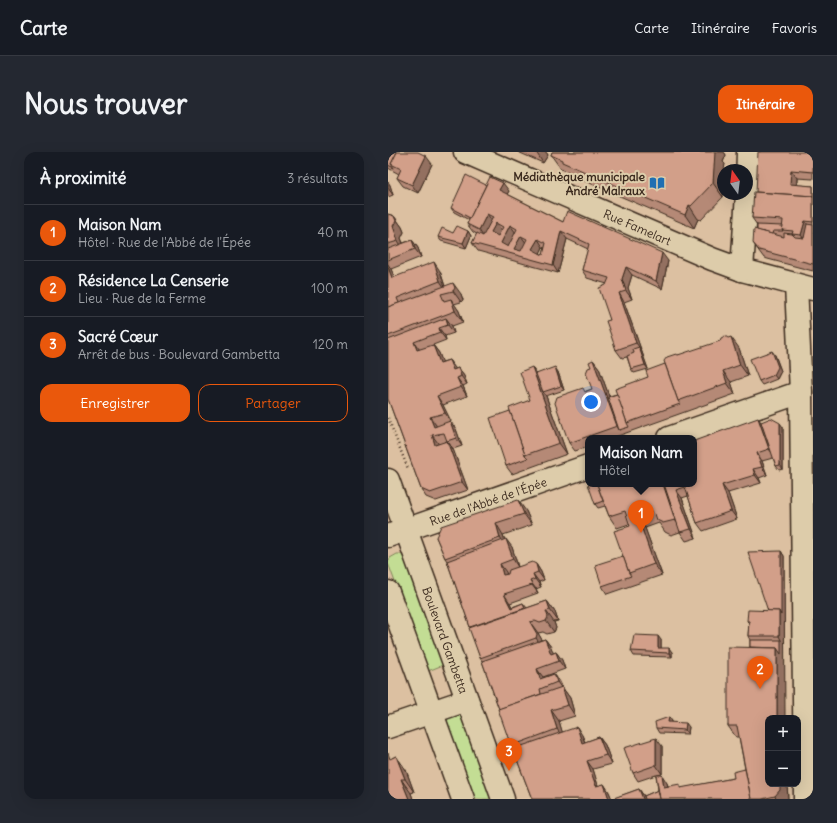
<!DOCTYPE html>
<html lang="fr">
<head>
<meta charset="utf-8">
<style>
  :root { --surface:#171b24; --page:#242831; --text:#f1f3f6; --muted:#9ea1a6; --line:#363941; --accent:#ea580c }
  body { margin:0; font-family:Delius,sans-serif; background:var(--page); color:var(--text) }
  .controls { position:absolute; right:12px; bottom:12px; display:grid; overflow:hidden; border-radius:8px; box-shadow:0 4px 16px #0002 }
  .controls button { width:36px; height:36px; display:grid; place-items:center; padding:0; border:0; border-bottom:1px solid var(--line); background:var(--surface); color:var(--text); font:20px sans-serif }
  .compass { position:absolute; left:329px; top:12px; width:36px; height:36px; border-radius:50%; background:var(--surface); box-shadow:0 4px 16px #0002; rotate:346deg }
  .you { position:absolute; left:203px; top:250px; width:14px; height:14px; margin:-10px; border:3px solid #fff; border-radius:50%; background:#1a73e8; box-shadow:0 0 0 6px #1a73e833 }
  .badge { display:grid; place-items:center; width:26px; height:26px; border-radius:50%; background:var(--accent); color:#fff; font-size:13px; font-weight:700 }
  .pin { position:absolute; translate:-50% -33px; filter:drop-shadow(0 1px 2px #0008) }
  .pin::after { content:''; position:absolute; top:21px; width:14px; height:12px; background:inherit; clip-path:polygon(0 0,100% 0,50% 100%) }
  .popup { position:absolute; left:197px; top:283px; width:112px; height:52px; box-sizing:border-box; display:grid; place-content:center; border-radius:8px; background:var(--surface); filter:drop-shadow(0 1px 3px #0005); font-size:13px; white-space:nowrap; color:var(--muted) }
  .popup b { font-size:15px; color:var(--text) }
  .popup::after { content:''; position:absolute; left:50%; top:100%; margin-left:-8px; border:8px solid transparent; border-top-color:var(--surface) }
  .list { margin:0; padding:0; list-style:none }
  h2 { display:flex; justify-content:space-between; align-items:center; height:52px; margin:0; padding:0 16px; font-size:17px }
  h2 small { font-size:13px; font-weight:400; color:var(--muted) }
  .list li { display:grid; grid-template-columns:26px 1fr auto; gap:12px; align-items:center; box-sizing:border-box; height:56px; padding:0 16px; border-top:1px solid var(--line) }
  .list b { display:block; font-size:15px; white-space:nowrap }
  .list p { margin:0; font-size:13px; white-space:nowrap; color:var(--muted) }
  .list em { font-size:13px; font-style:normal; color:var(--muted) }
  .actions { display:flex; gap:8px; padding:12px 16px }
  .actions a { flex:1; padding:9px 0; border:1px solid var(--accent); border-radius:12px; text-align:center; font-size:14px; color:var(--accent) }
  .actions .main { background:var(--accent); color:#fff }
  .map { position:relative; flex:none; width:425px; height:647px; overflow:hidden; border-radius:12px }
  header { display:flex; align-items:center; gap:24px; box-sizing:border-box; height:56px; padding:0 20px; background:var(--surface); border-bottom:1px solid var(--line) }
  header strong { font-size:19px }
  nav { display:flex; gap:22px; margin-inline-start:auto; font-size:14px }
  .intro { display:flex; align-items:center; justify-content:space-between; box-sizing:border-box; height:96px; padding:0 24px }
  h1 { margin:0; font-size:28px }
  .button { padding:10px 18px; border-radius:12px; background:var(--accent); color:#fff; font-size:14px; font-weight:700 }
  main { display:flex; gap:24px; padding:0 24px }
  aside { flex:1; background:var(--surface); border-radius:12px; box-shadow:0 4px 16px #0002 }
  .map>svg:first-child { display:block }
  .green { fill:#c3dd94; stroke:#7f8459 }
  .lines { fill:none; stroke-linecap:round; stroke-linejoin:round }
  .street-casing { stroke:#3b2a1e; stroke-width:25 }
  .secondary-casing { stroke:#3b2a1e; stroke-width:25 }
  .path { stroke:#3b2a1e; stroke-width:2.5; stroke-dasharray:1 3; stroke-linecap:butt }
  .street { stroke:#dca; stroke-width:22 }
  .secondary { stroke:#dca; stroke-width:22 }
  .wall { fill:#b58976; stroke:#3b2a1e; fill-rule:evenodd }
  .shaded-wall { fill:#936f60; stroke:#3b2a1e }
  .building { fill:#d29f89; stroke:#3b2a1e; fill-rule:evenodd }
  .labels { text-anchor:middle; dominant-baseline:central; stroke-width:4; stroke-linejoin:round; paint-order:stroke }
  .poi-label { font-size:12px; font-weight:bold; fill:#3b2a1e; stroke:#dca; text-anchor:end }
  .street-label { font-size:12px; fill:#3b2a1e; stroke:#dca }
</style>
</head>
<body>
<header>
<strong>Carte</strong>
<nav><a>Carte</a><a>Itinéraire</a><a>Favoris</a></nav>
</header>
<div class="intro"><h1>Nous trouver</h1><a class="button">Itinéraire</a></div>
<main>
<aside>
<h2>À proximité<small>3 résultats</small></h2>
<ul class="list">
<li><span class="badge">1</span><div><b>Maison Nam</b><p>Hôtel · Rue de l'Abbé de l'Épée</p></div><em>40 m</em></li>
<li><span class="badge">2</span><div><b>Résidence La Censerie</b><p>Lieu · Rue de la Ferme</p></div><em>100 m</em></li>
<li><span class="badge">3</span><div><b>Sacré Cœur</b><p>Arrêt de bus · Boulevard Gambetta</p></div><em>120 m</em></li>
</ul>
<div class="actions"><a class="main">Enregistrer</a><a>Partager</a></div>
</aside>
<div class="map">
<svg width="425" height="647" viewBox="0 0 425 647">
  <rect width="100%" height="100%" fill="#dcc0a1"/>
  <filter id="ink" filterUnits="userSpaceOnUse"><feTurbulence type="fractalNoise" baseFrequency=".025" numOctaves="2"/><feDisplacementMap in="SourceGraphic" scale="8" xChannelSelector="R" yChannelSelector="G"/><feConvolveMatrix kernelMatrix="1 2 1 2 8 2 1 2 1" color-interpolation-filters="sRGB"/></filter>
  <g filter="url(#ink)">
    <g class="green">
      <path d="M9,402H13L16,406L55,513L40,519L0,411L2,406Z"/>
      <path d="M70,562L73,564L104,647H86L58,568Z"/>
    </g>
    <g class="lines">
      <g class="street-casing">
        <g id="street">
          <path id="s1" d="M77,0L324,107L354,118L425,137"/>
          <path d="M359,32L360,0"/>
          <path d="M354,118L359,42"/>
          <path d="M408,133L413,240L417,647"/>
          <path d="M281,286L413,240"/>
          <path id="s2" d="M0,384L200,314"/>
          <path d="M0,575L79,548"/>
        </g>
      </g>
      <g class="secondary-casing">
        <g id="secondary">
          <path id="s3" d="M0,328L115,647"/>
          <path d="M0,440L75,647"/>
        </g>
      </g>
      <path class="path" d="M0,266L20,317"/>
      <use href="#street" class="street"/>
      <use href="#secondary" class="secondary"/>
    </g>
    <g class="wall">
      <path d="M0,0L44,12L30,41L15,34L9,26L11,22L0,16Z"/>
      <path d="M130,0H158L160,3L155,11Z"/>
      <path d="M164,0H336L338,3L335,10L337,12L335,18V45L313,68L310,67L306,76L183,23L181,20L173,17L163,3Z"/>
      <path d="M425,0V27L409,26V33L425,34V119L376,106L365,91L369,78V73L364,66L368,40Z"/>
      <path d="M0,30L2,33L5,43L0,45Z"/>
      <path d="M98,33L121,39L119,42L175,70L280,109L274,137L244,123L240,136L244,147L236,150L260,217L246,221L243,217L239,205L234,206L228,198L222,168L218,133L219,132L199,126L194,118L200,97L179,87L170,121L90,99L84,91L89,82L85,80L79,72L81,68L66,60L63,56ZM155,95L157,96L155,103L152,101Z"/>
      <path d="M0,62L6,64L14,75L16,80L13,86L15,91L24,88L30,96L33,105L3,117L6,125L52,119L57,134L73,142L75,148L73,150L66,152L71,159L75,170L64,174L66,181L57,184L58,188L45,193L51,201L54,210L61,208L67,217L70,216L76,224L79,232L75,234L79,244L55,253L62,269L68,277L74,294L65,297L60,290L65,297L80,338L48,349L38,345L33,337L0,247Z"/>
      <path d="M80,79L83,84L78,96L53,89L50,85L65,81Z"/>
      <path d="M351,196L360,224L343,230L347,242L224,286H200V295L187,299L181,291L198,239L204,237L203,215L205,208L211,216L221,244L229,242L260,225L290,203Z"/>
      <path d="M387,203L393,219L389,227L374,233L371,229Z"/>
      <path d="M170,220L176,238L158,244L179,302L124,322L118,314L122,259L142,248L148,222Z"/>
      <path d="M373,270L395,275V317L391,318L388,314L385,306L374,309L379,323L371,326L373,331L340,341L349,367L315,379L309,371L300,344L294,346L308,386L298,389L292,380L283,383L277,380L271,371L257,376L274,423L219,442L214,434L235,404L242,374L241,372L229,376L221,364L217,354L210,356L207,352Z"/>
      <path d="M138,359L144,373L115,383L117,388L124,395L130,415L148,412L153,420L156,428L151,430L153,435L148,437L150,441L122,451L124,455L135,451L139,456L159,449L167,460L170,469L166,470L168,476L166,480L159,482L155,480L150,481L154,488L157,487L163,495L165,501L168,500L174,508L177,517L155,525V526L166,522L172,530L174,535L182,546L187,564L171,569L174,580L194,583L197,590L211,585L217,593L224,612L205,617L210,634L216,632L221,640L224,647L251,637L256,644L270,638L268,623L250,629L245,621L274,594V622L269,623L279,631L280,634L295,636L346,626L357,617L351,585H348L340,574L362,495V488L360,484L361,471L359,469L380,459L393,399L396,404V493L380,632H399L400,647H144L125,597L123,594L111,557L94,509L92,506L82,475L59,409L57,406L48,385Z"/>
      <path d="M273,488V496L284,500V505L246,504L243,499Z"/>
      <path d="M281,565L284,570L301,575L300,582L271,581L268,576Z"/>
      <path d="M8,604L18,618L26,640L23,641L25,647H0L4,606Z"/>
    </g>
    <g class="shaded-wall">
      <path d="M148,0H158L160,3L155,11Z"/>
      <path d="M326,0H336L338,3L335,10L337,12L336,18H335V45L325,31Z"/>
      <path d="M38,4L44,12L30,41L24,33Z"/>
      <path d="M403,18L409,26L408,41L402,32Z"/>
      <path d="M0,30L2,33L5,43L0,36Z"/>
      <path d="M115,31L121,39L117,46L111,38Z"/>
      <path d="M301,53L310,67L306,76L297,63Z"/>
      <path d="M99,62L105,70L96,86L91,78Z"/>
      <path d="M6,64L14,75L16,80L13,86L18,100L10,89L5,74Z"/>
      <path d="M417,69L425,80L421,94L413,83Z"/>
      <path d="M108,71L114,79L109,88L103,80Z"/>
      <path d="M122,73L128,81L118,99L113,91Z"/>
      <path d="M80,79L83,84L78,96L75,91Z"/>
      <path d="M173,79L179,87L170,121L165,113Z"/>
      <path d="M133,84L139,92L132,104L126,97Z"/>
      <path d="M150,87L155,95L150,106L144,97Z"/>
      <path d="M24,88L30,96L33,105L27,97Z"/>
      <path d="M274,101L280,109L274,137L268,129Z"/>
      <path d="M46,110L52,119L58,138L52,129Z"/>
      <path d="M0,112L3,117L10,134L4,126L0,115Z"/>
      <path d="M238,115L244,123L240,136L244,147L238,139L234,127Z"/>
      <path d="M65,131L73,142L75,148L73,150L65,139Z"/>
      <path d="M231,141L236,150L260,217L257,213L251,195L248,191Z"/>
      <path d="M63,147L71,159L75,170L67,159Z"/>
      <path d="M58,166L64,174L66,181L60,173Z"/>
      <path d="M51,176L57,184L58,188L52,180Z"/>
      <path d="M343,185L351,196L360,224L352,213Z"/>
      <path d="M26,190L32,198H29Z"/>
      <path d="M45,193L51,201L58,219L52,211Z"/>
      <path d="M384,199L387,203L393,219L389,227L386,223Z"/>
      <path d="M61,208L67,216L71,226L65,218Z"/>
      <path d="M205,208L211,216L233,278H231L229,274Z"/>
      <path d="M144,215L151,226L155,240L158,244L179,302L171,291Z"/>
      <path d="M167,215L170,220L176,238L173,234Z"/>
      <path d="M70,216L76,224L79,232L73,224Z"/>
      <path d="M335,219L343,230L347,242L339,231Z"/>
      <path d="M69,226L75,234L79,244L73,235Z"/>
      <path d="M49,244L55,253L63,269L57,261Z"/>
      <path d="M42,265L48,273L51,283L46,275Z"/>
      <path d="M370,266L376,274L387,305L381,297Z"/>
      <path d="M62,269L68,277L74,294L68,286Z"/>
      <path d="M392,271L395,275V317L392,313Z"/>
      <path d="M44,283L50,291L53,302L47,293Z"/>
      <path d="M59,289L65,297L80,338L74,330Z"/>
      <path d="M369,301L374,309L379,323L374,315Z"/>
      <path d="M365,317L371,326L373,331L367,323Z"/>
      <path d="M275,332H279L295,379L287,368Z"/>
      <path d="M334,333L340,341L349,367L343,359Z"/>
      <path d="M288,338L294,346L308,386L303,377Z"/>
      <path d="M130,348L138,359L144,373L136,362Z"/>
      <path d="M250,365L257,376L274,423L266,412Z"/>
      <path d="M108,371L115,383L120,398L112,386Z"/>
      <path d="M118,387L124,395L130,415L125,407Z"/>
      <path d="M393,399L396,404L397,566H389V496L393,488L391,484V459Z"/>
      <path d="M112,412L118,420L121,431L115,423Z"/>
      <path d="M148,412L153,420L156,428L150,420Z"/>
      <path d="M145,422L151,430L153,435L147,427Z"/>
      <path d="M142,429L148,437L150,441L144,433Z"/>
      <path d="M116,442L122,451L129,464L123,456Z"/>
      <path d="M159,449L167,460L170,469L162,458Z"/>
      <path d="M158,459L166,470L168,476L166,480L158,469Z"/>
      <path d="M142,470L150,481L157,493L156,498L148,486Z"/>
      <path d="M270,484L273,488V500L270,496Z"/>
      <path d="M157,487L163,495L169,510L163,502Z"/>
      <path d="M281,496L284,500V505L281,501Z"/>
      <path d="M168,500L174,508L177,517L171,509Z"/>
      <path d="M149,517L155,525L158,535L152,527Z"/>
      <path d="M166,522L172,530L174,535L182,546L187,564L180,553L175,538L169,530Z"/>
      <path d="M163,558L171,569L177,589L169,577Z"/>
      <path d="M281,565L284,569L283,574L280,570Z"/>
      <path d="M298,571L301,575L300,582L297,578Z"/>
      <path d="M189,575L194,583L200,599L194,591Z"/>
      <path d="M211,585L217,593L224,612L218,603Z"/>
      <path d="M268,586L274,594V622L268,613Z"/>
      <path d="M8,604L18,618L26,640L17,627Z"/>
      <path d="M199,609L205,617L213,643L208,634Z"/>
      <path d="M274,623L279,631L282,643L276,635Z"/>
      <path d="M13,627L23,641L25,647H21Z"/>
      <path d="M216,632L221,640L224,647H221Z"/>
      <path d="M392,632H399L400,647H388L387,644Z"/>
      <path d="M251,637L258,647H255Z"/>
    </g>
    <g class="building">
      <path d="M2,0H9L3,12L6,16L0,13V3Z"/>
      <path d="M9,0H30L38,4L24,33L9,26L13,17L3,12Z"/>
      <path d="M164,0H327L325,31L303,54L301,53L297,63L174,10V8L163,3Z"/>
      <path d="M370,0H425V20L403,18L402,32L425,34V44L368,40Z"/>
      <path d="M78,23L98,33L82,66L63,56Z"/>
      <path d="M102,25L115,31L111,38L175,70L179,59L274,101L268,129L238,115L234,127L238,139L231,141L248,191L228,198L218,169L222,168L211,136L218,133L221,126L194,118L201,92L173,79L165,113L84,91L89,81L95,84L105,65L99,62L91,78L79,72ZM108,71L115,75L110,84L103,80ZM122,73L129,77L120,95L113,91ZM133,84L139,87L133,99L126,97ZM150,87L158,91L155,103L144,97Z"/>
      <path d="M366,40L425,44V70L417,69L413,83L404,82L405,79L394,78L395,68L364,66Z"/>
      <path d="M0,62L6,64L8,69L5,74L10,89L0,92Z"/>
      <path d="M419,72L425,73V112L371,98L365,91L366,77L396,85V81L404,82L407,85L416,86Z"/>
      <path d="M369,73L395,74L394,78L395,79H385L384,82L369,78Z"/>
      <path d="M69,74L80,79L75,91L50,85L54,76L65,81Z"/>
      <path d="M24,88L27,97L0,108V97Z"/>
      <path d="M46,110L52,129L9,146L11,151L0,155V115L4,126Z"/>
      <path d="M65,131L67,136L65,139L53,142L56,149L63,147L67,159L0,184V155Z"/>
      <path d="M58,166L60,173L51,176L52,180L26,190L29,198L45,193L52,211L61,208L65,218L70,216L73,224L69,226L73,235L49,244L57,261L42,265L46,275L62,269L68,286L59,289L56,281L44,283L47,293L59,289L74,330L42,341L33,337L0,247V188Z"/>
      <path d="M337,184L340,186L343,185L352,213L335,219L339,231L290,249L276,209L279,205L288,202L290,203L332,189L333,186Z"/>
      <path d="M251,195L257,213L243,217L239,204L246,201L245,197Z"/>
      <path d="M384,199L390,215L386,223L371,229L362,207Z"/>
      <path d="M205,208L229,274L181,291L167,251L169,245L195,236L197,240L204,237L198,221L200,216L203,215L201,210Z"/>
      <path d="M277,212L290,249L292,252L239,271L227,237L260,225L258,219Z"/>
      <path d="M144,215L171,291L137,303L121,256L142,248L132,220Z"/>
      <path d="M167,215L173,234L155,240L148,222Z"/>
      <path d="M229,242L239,271L241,275L231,278L220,245Z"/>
      <path d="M122,259L137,303L140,306L118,314L102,266Z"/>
      <path d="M370,266L381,297L369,301L374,315L365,317L367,323L334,333L343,359L309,371L297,335L288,338L303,377L292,380L276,332H306V289Z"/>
      <path d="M383,266L392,271V313L388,314L373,270Z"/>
      <path d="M200,332H209L215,349L207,352Z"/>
      <path d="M209,332H275L287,368L275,371L269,368L267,362L264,359L250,365L266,412L241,421L226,379L242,374L237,359L221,364Z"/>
      <path d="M130,348L136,362L108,371L112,386L57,406L48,385L53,374Z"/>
      <path d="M118,387L125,407L112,412L115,423L120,422L121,418L144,410L148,412L150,420L145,422L147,427L142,429L144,433L116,442L123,456L135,451L137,456L82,475L59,409Z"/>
      <path d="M393,399V463L391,459H380L360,400Z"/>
      <path d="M235,404L241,421L243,424L214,434L207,413Z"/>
      <path d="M159,449L162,458L158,459L160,465L158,469L152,471L147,469L142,470L149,482L148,486L92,506L81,476Z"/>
      <path d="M360,458L391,459V484H360L361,469H359Z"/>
      <path d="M246,483L270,484V496H281V501L243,499Z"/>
      <path d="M157,487L163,502L168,500L171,509L149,517L152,527L166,522L169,530L152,537L153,542L111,557L94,509Z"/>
      <path d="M362,488H393V502L389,496L362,495Z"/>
      <path d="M340,495L389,496V566H380V632H392V638L387,644L374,647H363L349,574H340Z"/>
      <path d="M174,535L180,553L163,558L169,577L123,594L110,557Z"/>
      <path d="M281,565L280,570L298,571L297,578L268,576L267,570Z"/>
      <path d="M189,575L194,591L211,585L218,603L199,609L208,634L216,632L221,647H144L125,597Z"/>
      <path d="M268,586V613L245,621L236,596Z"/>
      <path d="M0,601L2,607L8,604L17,627H13L21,647H0Z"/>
      <path d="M357,617L363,647H272L268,623H274L276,635L292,632V636L346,626L345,620Z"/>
      <path d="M251,637L255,647H223Z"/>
      <path d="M270,638L272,647H257L256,644Z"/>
    </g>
  </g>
  <defs>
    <g id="library-bare" transform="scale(1.2)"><path d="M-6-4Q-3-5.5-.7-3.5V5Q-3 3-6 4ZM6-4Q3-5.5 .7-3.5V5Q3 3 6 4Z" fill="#1f6fb2" stroke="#dca" stroke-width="2.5" paint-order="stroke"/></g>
  </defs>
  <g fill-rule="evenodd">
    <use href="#library-bare" x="269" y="31"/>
  </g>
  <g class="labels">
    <g class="poi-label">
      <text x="257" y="24">Médiathèque municipale<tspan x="257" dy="14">André Malraux</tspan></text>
    </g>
    <g class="street-label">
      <text stroke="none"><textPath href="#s1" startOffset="188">Rue Famelart</textPath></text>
      <text stroke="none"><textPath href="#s2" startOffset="106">Rue de l'Abbé de l'Épée</textPath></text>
      <text stroke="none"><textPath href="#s3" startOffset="170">Boulevard Gambetta</textPath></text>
    </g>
  </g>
</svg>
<div class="controls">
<button>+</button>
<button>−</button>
</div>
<svg class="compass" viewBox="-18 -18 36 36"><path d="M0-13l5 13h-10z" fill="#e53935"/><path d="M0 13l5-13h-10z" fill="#9ea1a6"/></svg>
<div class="you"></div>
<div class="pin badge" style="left:253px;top:381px">1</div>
<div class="popup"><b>Maison Nam</b>Hôtel</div>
<div class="pin badge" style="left:372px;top:537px">2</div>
<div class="pin badge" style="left:121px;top:619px">3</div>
</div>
</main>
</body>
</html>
